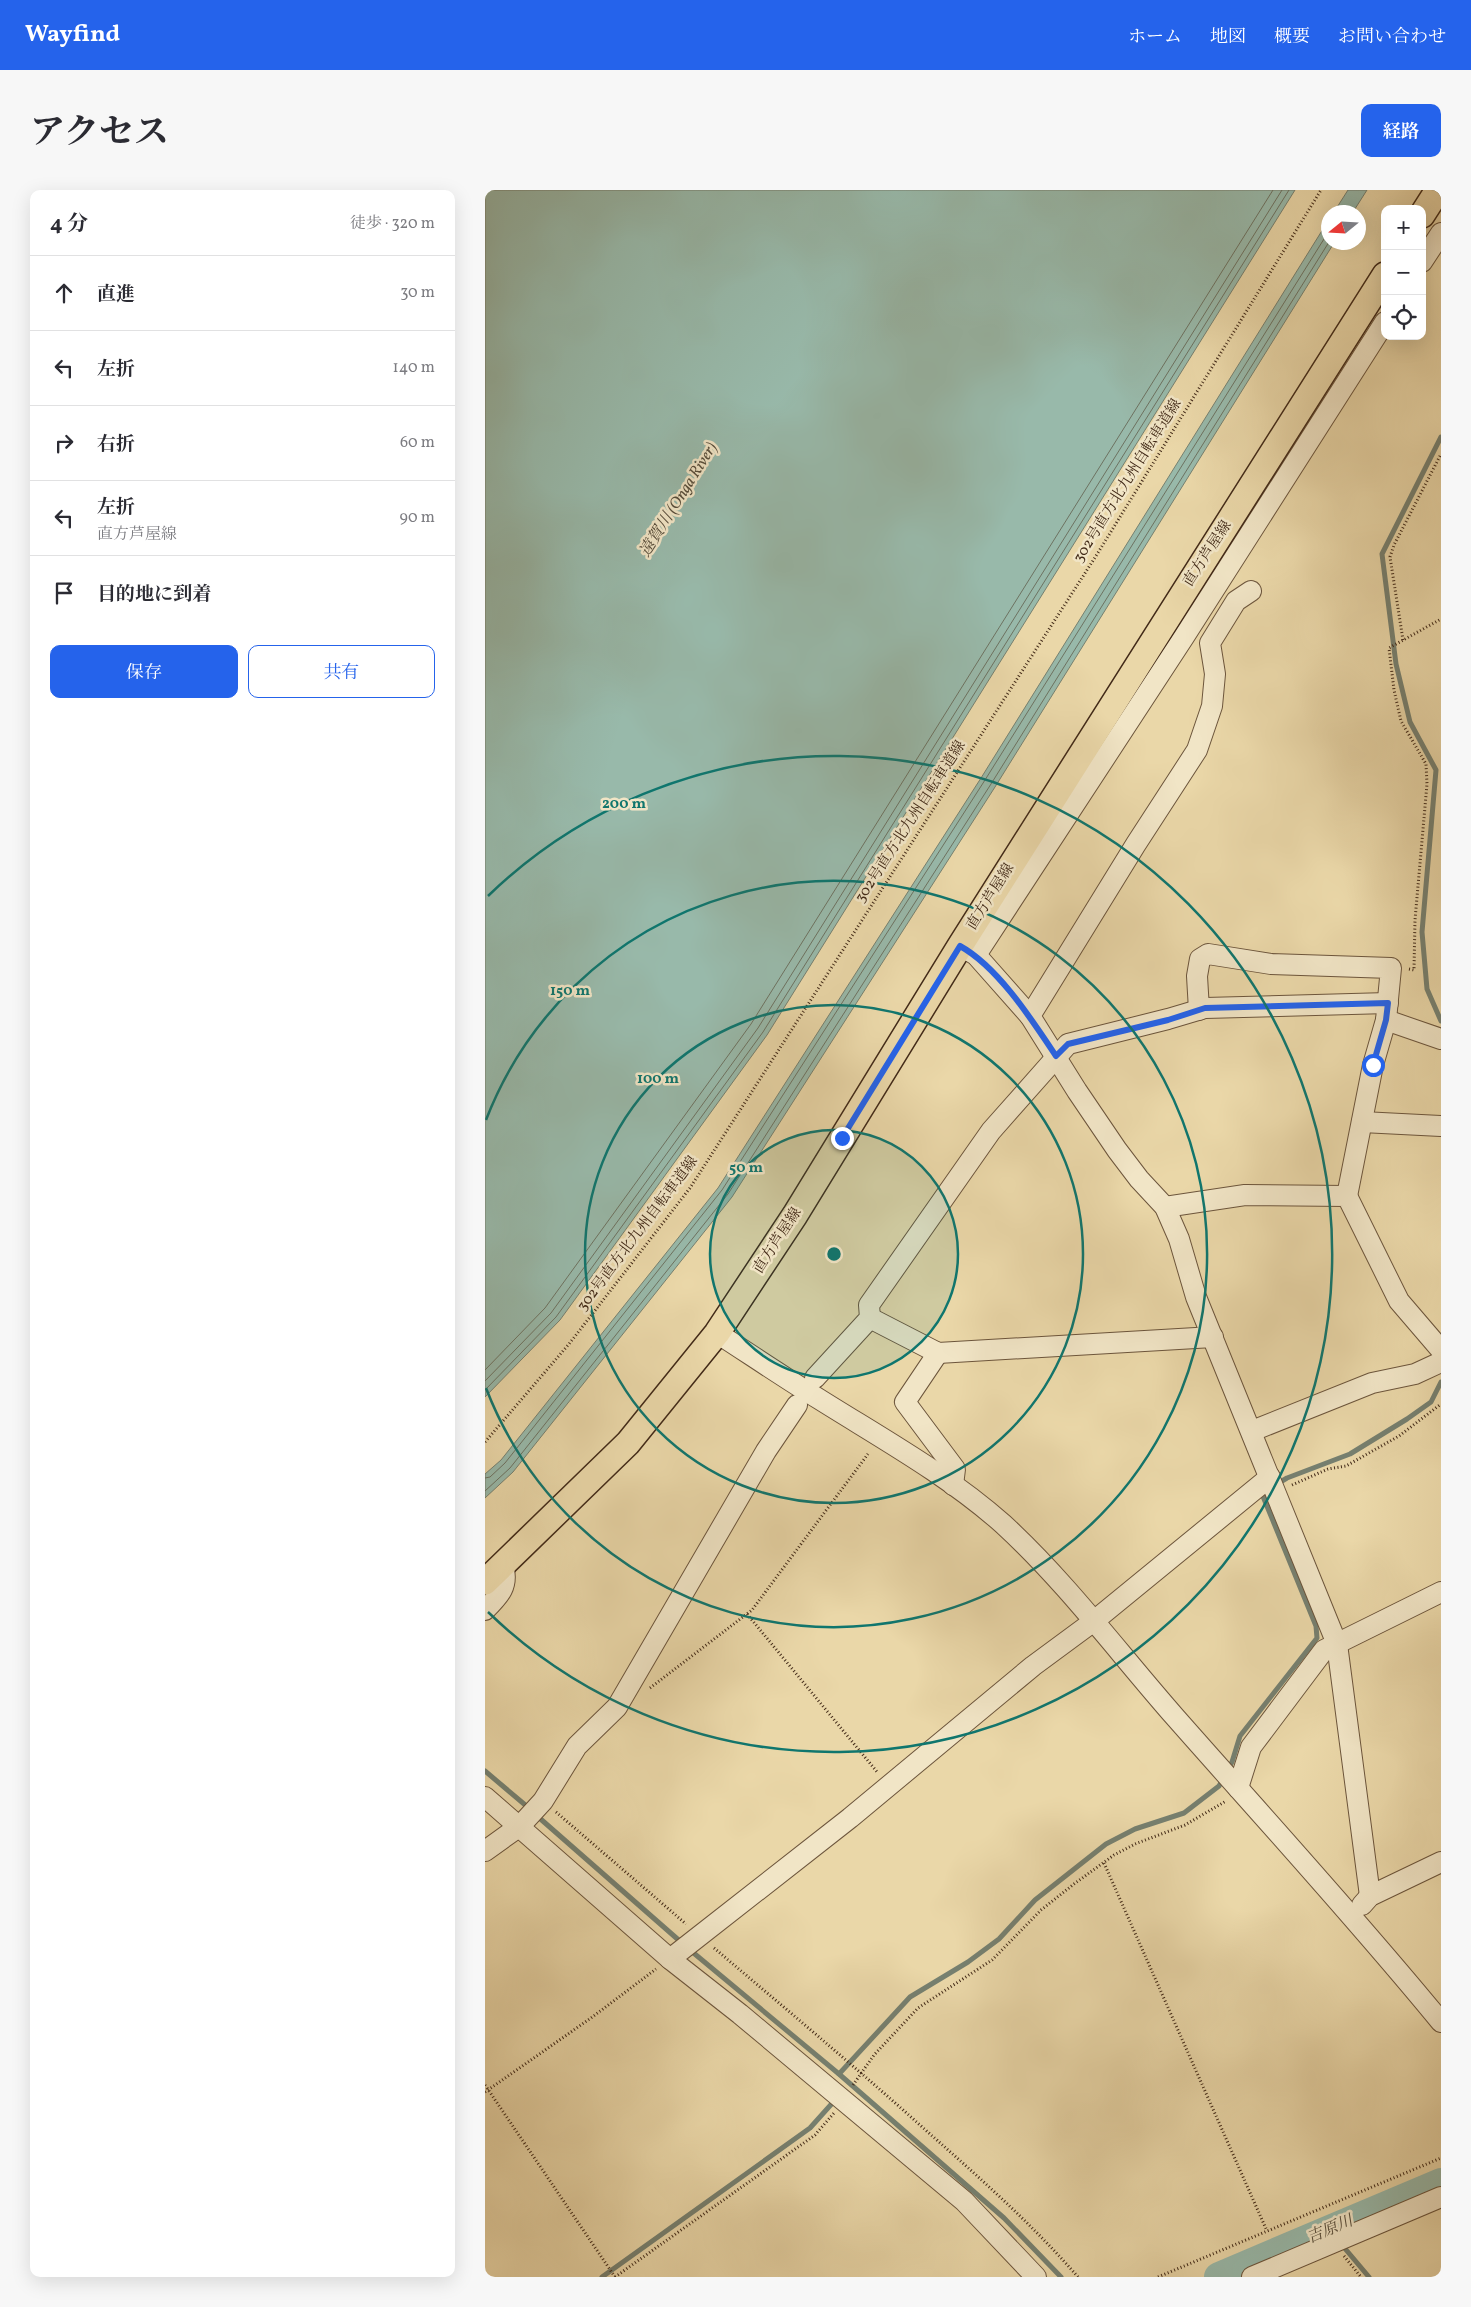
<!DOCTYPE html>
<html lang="ja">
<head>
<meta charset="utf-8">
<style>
  :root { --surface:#fff; --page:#f7f7f7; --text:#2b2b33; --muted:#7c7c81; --line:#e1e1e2; --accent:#2563eb }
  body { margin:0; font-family:Vollkorn,"Noto Serif JP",serif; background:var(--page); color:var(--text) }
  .controls { position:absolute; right:15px; top:15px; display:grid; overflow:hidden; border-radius:10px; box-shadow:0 5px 20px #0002 }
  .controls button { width:45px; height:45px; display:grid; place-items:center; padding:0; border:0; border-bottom:1px solid var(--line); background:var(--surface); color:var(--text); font:25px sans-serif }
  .compass { position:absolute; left:836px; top:15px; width:45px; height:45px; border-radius:50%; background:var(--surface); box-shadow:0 5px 20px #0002; rotate:252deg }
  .stop { position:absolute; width:15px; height:15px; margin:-11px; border:4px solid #2563eb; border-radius:50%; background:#fff }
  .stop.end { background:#2563eb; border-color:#fff; box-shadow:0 1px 5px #0008 }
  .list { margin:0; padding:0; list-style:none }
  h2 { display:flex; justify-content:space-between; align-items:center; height:65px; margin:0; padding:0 20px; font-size:21px }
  h2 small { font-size:16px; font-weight:400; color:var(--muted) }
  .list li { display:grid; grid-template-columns:32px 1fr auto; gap:15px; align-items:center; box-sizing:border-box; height:75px; padding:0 20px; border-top:1px solid var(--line) }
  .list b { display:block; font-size:19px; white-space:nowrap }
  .list p { margin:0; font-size:16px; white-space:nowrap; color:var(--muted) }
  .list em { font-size:16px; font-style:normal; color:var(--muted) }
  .actions { display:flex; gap:10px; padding:15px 20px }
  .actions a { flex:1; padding:11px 0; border:1px solid var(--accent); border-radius:10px; text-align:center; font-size:18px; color:var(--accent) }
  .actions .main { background:var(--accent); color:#fff }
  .icon { flex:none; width:28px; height:28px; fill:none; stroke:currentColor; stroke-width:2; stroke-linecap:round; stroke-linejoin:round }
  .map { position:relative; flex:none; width:956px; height:2087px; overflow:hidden; border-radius:10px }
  header { display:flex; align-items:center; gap:30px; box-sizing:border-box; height:70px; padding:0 25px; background:var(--accent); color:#fff }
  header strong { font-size:24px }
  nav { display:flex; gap:28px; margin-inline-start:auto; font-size:18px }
  .intro { display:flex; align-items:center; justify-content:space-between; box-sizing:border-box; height:120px; padding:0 30px }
  h1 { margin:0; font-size:35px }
  .button { padding:12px 22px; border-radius:10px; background:var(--accent); color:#fff; font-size:18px; font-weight:700 }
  main { display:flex; gap:30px; padding:0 30px }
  aside { flex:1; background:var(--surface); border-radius:10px; box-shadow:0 5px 20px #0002 }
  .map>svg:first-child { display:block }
  .water { fill:#98b9aa; stroke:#768070 }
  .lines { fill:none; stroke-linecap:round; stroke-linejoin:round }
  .shore { stroke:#6d7261; stroke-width:1 }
  .stream { stroke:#768070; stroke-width:5 }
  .river { stroke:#98b9aa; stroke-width:30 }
  .minor-casing { stroke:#6c553c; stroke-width:22 }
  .major-casing { stroke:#422a18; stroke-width:28 }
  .path { stroke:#422a18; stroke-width:3; stroke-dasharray:1 2.5; stroke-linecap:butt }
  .minor { stroke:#f1e5c6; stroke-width:20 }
  .major { stroke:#ead7a8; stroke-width:25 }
  .route { stroke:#2563eb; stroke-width:6 }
  .ring { fill:none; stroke:#0f766e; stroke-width:2.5 }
  .labels { text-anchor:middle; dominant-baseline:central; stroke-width:5; stroke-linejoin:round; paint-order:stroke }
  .street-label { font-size:15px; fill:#422a18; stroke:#f1e5c6 }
  .water-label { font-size:16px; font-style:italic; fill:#584e3c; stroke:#f1e5c6 }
  .centre { fill:#0f766e; stroke:#f1e5c6; stroke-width:2.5 }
  .ring-label { font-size:15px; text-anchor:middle; font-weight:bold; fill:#0f766e; stroke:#f1e5c6; stroke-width:5; stroke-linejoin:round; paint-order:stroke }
</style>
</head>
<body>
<header>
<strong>Wayfind</strong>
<nav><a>ホーム</a><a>地図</a><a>概要</a><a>お問い合わせ</a></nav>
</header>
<div class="intro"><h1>アクセス</h1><a class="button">経路</a></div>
<main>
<aside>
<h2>4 分<small>徒歩 · 320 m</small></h2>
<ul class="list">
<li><svg class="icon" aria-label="ahead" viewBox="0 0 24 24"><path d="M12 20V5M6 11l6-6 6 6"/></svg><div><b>直進</b></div><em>30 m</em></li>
<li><svg class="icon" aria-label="left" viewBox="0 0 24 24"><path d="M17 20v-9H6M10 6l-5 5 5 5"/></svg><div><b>左折</b></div><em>140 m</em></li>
<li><svg class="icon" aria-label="right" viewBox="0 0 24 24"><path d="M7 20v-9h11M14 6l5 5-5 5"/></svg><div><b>右折</b></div><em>60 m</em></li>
<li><svg class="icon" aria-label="left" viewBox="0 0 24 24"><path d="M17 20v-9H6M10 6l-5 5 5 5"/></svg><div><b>左折</b><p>直方芦屋線</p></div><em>90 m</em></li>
<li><svg class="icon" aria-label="arrive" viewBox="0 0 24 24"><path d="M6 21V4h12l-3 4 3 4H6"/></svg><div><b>目的地に到着</b></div></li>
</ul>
<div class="actions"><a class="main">保存</a><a>共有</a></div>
</aside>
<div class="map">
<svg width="956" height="2087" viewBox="0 0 956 2087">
  <rect width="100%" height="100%" fill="#ead7a8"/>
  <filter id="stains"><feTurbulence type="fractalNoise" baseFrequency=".004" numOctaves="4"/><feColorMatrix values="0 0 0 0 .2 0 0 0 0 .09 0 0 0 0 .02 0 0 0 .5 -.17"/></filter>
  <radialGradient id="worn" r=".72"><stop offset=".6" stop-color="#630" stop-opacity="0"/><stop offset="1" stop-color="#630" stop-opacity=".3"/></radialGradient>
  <g class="water">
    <path d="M0,0H810L282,845L75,1130L0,1207Z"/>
    <path d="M863,0H882L868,22H849Z"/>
    <path d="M843,31L844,52L849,53L510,597L247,1007L28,1282L0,1308V1284L16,1270L233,998L496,588Z"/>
  </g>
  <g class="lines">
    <g class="shore">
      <path d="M0,1180L60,1118L266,834L788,0"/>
      <path d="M0,1191L66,1123L273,838L797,0"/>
      <path d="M0,1200L71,1127L278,842L804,0"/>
      <path d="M0,1288L5,1287L20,1273L237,1000L500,590L844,41"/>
      <path d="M0,1301L25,1278L243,1004L506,594L844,52"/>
    </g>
    <g class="stream">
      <path d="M956,247L897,364L911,474L925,532L951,580L937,742L942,799L956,831"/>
      <path d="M792,1294L802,1288L865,1264L922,1229L946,1212L956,1192"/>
      <path d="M743,1579L747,1572L755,1546L832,1448L831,1436L777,1304L781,1302"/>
      <path d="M0,1581L45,1619"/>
      <path d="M51,1625L197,1753"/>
      <path d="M205,1760L354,1884L519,2028L576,2087"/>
      <path d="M354,1884L425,1807L483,1772L514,1749L550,1710L621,1654L650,1639L699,1623L734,1596L738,1589"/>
      <path d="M857,2055L884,2087"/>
      <path d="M117,2087L325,1938L351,1909"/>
    </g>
    <path class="river" d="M734,2087L956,1993"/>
    <g class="minor-casing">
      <g id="minor">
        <path d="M937,72L956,43"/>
        <path d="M475,756L491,765L545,826L592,901L632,960L654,989L680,1017L694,1049L711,1107L852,1454L885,1706"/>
        <path d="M491,765L699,447L900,132"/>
        <path d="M714,820L712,786L715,769L723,764L786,774L906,778L901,830L888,875L862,1006"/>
        <path d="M545,826L651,654L712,560L727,516L730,484L725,453L751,411L766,401"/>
        <path d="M901,830L956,849"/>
        <path d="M877,932L956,936"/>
        <path d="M680,1017L760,1005L862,1006L914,1111L956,1160"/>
        <path d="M385,1128L453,1163L728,1147"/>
        <path d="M232,1143C266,1165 300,1188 334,1209C396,1248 463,1285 518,1334C581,1392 633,1462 690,1527C779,1628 870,1727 956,1832"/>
        <path d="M453,1163L420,1212L470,1279L468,1295"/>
        <path d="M330,1188L385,1128L384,1115L506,941L583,854L683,829L720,818L903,813"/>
        <path d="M767,1241L887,1193L930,1184L956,1172"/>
        <path d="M0,1420C15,1405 24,1396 18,1375"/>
        <path d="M753,1598L766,1557L839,1460L956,1402"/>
        <path d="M0,1607L185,1769L255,1824L479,2011L551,2087"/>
        <path d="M0,1661L35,1636L58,1611L92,1556L132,1517L281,1261L312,1215"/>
        <path d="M877,1715L885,1706L956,1672"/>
        <path d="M185,1769L365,1628L548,1476L609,1431L785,1287"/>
        <path d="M767,2087L956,2007"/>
      </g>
    </g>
    <g class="major-casing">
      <g id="major">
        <path d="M937,25L953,0"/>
        <path d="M0,1392L143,1253L232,1143L310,1025L475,756L900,85"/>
      </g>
    </g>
    <g class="path">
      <path d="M918,450L905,367L909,355L956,264"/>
      <path d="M924,779L929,780L930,730L942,594L941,574L916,531L909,500L904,458L956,429"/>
      <path d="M0,1252L84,1154L205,998L611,366L836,0"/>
      <path d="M807,1295L843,1279L861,1276L914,1246L956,1214"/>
      <path d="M262,1424L393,1583"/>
      <path d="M165,1498L267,1420L383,1264"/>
      <path d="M71,1622L201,1734"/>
      <path d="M619,1673L782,2041"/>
      <path d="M229,1758C301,1819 374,1880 445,1944C496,1989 548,2035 593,2087"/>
      <path d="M0,1895L130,2087"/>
      <path d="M368,1895L389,1865L433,1818L507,1770L556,1720L589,1694L629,1665L650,1654L700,1635L741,1611"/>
      <path d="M0,1902L106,1828L171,1779"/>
      <path d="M859,2066L876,2087"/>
      <path d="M130,2087L330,1945L349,1923"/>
      <path d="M673,2087L956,1968"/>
    </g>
    <use href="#minor" class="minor"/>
    <use href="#major" class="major"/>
  </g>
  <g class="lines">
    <path class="route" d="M357,948L475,756C513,777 547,830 571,866L583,854L683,830L720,818L903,813L901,830L888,875"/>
  </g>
  <circle cx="349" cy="1064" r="124" fill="#0f766e" fill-opacity=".12"/>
  <g class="ring">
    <circle cx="349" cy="1064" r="124"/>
    <circle cx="349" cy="1064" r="249"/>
    <path d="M1 930A373 373 0 1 1 1 1198"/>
    <path d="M3 706A498 498 0 1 1 3 1422"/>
  </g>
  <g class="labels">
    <g class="street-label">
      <text transform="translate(643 291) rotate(-58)">302号直方北九州自転車道線</text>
      <text transform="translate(723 364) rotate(-57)">直方芦屋線</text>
      <text transform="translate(426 632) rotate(-57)">302号直方北九州自転車道線</text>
      <text transform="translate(506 707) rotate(-58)">直方芦屋線</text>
      <text transform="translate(153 1044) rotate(-53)">302号直方北九州自転車道線</text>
      <text transform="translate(293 1051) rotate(-57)">直方芦屋線</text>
    </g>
    <g class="water-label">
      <text transform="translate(194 310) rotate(-58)">遠賀川 (Onga River)</text>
      <text transform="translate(845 2040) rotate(-23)">吉原川</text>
    </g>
  </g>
  <circle cx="349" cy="1064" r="8" class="centre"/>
  <g class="ring-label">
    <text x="139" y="618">200 m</text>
    <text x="85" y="805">150 m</text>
    <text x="173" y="893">100 m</text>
    <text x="261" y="982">50 m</text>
  </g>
  <rect width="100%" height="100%" filter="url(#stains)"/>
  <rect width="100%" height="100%" fill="url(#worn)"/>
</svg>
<div class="controls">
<button>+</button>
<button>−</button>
<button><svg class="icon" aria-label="locate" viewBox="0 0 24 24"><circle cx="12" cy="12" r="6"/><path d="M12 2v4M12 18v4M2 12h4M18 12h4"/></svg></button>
</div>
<svg class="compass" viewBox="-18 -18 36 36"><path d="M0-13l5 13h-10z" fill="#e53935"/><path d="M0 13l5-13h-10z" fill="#7c7c81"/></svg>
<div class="stop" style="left:888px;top:875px"></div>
<div class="stop end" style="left:357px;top:948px"></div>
</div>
</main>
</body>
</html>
